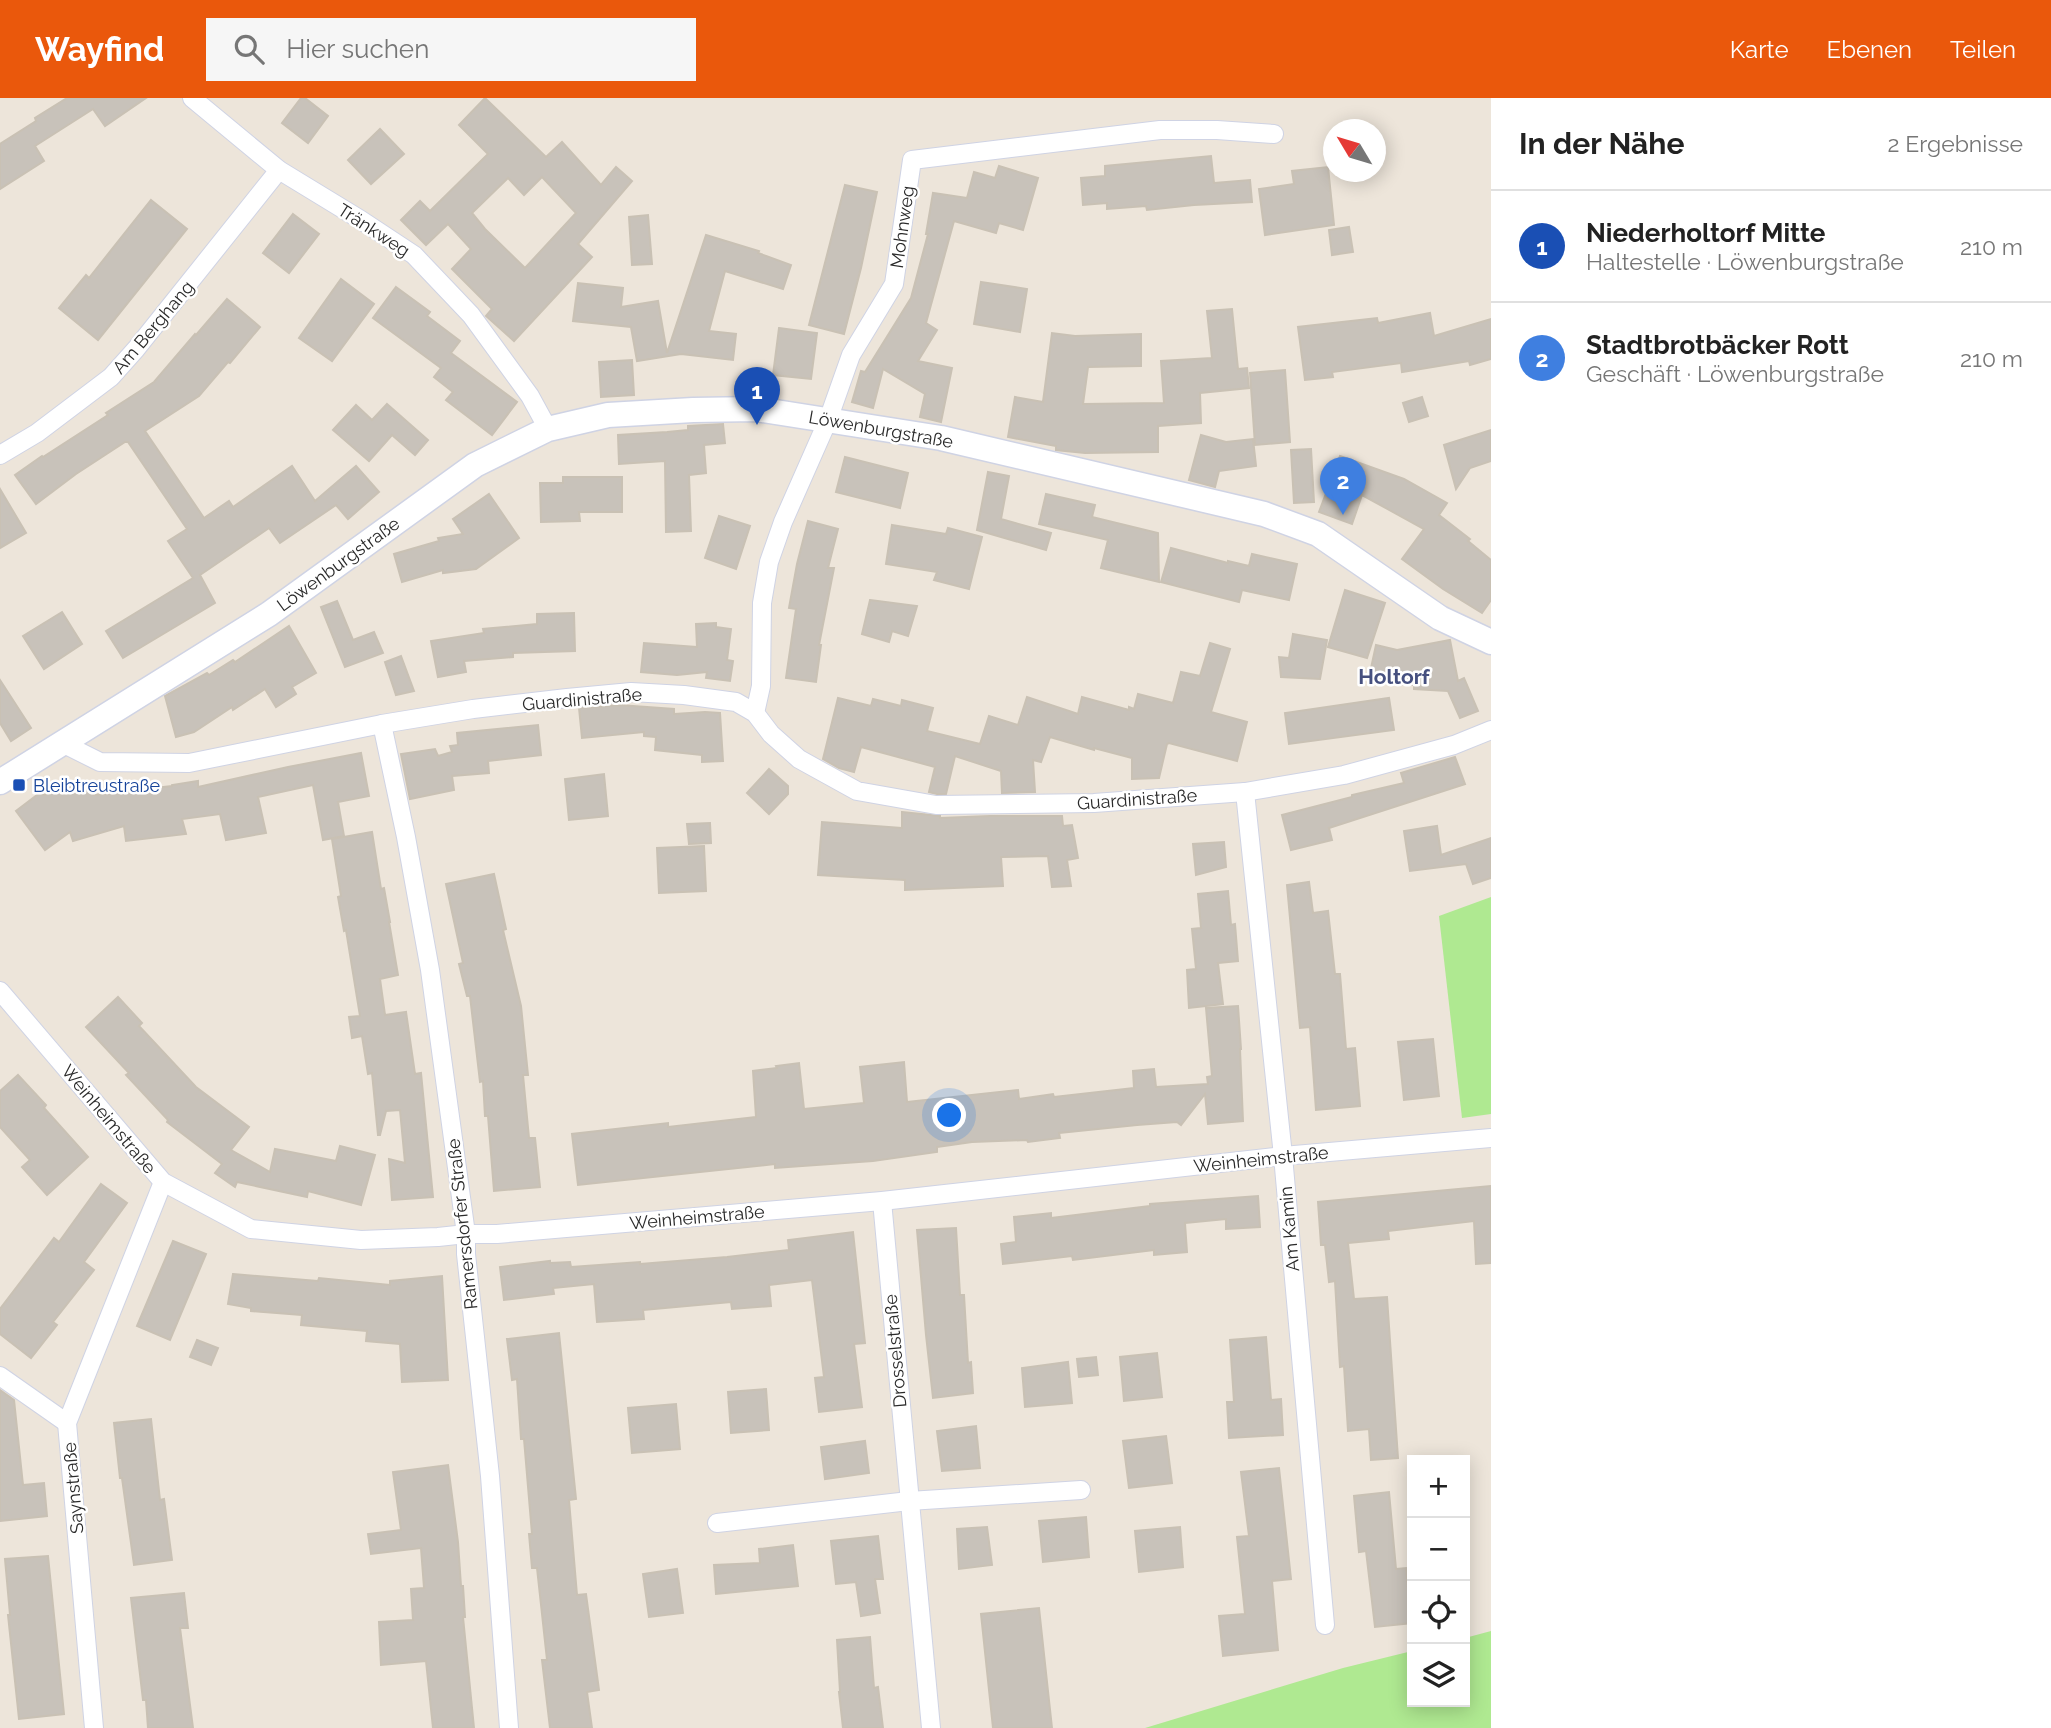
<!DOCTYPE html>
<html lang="de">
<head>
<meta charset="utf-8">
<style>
  :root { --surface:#fff; --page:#f6f6f6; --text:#222; --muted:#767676; --line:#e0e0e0; --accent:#ea580c }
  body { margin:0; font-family:Raleway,sans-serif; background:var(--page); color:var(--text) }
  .controls { position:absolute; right:21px; bottom:21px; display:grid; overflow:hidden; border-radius:0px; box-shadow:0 4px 18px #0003 }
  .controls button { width:63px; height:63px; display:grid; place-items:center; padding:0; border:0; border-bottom:2px solid var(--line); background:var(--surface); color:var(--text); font:35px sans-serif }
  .compass { position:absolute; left:1323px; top:21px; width:63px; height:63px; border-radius:50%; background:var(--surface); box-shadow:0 4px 18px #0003; rotate:308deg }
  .you { position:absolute; left:950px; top:1018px; width:24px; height:24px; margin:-18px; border:5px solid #fff; border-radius:50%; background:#1a73e8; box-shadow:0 0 0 10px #1a73e833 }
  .badge { display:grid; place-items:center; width:46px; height:46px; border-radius:50%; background:var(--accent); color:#fff; font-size:23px; font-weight:700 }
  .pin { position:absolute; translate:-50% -58px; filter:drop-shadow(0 2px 4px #0008) }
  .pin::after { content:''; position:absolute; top:37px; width:24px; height:21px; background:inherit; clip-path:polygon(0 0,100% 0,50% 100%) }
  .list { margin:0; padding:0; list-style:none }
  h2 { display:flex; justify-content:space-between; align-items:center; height:91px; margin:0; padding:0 28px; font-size:30px }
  h2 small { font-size:23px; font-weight:400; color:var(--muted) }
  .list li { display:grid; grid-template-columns:46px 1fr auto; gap:21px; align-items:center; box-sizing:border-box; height:112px; padding:0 28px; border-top:2px solid var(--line) }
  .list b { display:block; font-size:26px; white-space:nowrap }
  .list p { margin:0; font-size:23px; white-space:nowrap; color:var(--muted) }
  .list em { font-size:23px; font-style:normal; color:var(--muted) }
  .icon { flex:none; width:38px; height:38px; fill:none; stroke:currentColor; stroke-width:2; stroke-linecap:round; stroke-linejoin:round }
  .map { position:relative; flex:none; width:1491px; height:1630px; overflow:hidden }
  header { display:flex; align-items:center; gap:42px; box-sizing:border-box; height:98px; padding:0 35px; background:var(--accent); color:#fff }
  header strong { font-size:33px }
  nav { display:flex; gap:38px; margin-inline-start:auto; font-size:24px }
  .search { width:490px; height:63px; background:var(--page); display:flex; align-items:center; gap:18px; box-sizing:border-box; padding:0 24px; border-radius:0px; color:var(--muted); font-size:26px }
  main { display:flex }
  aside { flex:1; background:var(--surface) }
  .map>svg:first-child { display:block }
  .green { fill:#afe991 }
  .building { fill:#c8c2ba; stroke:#c9c1b4; stroke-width:2; fill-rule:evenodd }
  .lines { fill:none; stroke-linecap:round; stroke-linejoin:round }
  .street-casing { stroke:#cfd3e4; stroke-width:20 }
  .secondary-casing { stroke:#cfd3e4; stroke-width:27 }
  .street { stroke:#fff; stroke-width:18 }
  .secondary { stroke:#fff; stroke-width:24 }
  .transit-dot { fill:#1a4fb4; stroke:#fff; stroke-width:2.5 }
  .labels { text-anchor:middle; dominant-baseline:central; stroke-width:5; stroke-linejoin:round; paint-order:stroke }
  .street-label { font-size:18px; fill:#2a2a2a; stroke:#fff }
  .transit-label { font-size:18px; fill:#164399; stroke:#fff; text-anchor:start }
  .quarter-label { font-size:21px; font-weight:bold; fill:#46507f; stroke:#fff }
</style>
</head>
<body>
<header>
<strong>Wayfind</strong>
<div class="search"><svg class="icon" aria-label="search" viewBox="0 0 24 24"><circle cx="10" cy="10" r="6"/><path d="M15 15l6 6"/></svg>Hier suchen</div>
<nav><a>Karte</a><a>Ebenen</a><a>Teilen</a></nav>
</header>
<main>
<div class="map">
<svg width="1491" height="1630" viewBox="0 0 1491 1630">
  <rect width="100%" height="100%" fill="#ede5da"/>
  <g class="green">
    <path d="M1491,799V1016L1462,1020L1439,818Z"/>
    <path d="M1491,1533V1630H1145L1343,1570L1412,1553V1604H1465V1540Z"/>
  </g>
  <g class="building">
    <path d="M67,0H146L105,28L93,11L35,48L44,63L0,91V46L36,23L35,20Z"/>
    <path d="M301,0H305L328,18L308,45L282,25Z"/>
    <path d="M485,0L546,59L562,44L601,87L616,69L632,83L578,146L592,159L514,243L486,218L492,211L452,171L471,151L448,126L426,147L401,122L420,103L430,113L488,56L459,27ZM542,79L576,115L525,170L485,131L472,115L508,80L524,97Z"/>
    <path d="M380,31L404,56L371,86L348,62Z"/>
    <path d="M1211,58L1214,85L1250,82L1252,104L1194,107L1147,112L1146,108L1107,111V105L1083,107L1081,80L1105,78V68Z"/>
    <path d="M999,68L1038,80L1023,132L999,125L996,135L954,123L926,225L937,232L918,263L952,270L941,324L920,319L925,296L883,271L873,310L852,304L861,273L865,274L911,200L928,136H926L933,95L967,100L974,74L995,80Z"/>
    <path d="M1328,69L1334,127L1265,137L1259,91L1294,86L1292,73Z"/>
    <path d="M845,87L877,94L861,170L844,236L809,227Z"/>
    <path d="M151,102L187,131L98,242L59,210L86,177L89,180Z"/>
    <path d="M293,116L319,136L289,175L263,155Z"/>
    <path d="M648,117L652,166L632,167L629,119Z"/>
    <path d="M1349,129L1353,154L1332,157L1329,132Z"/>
    <path d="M706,137L759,153L758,155L791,167L783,191L725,173L709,233L736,236L733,262L681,256L637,263L631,229L573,223L578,185L623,190L621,209L658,203L667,255Z"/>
    <path d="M341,181L374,206L332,263L299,240Z"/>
    <path d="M981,184L1027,191L1020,234L974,226Z"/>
    <path d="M396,189L430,214L427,218L460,243L451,255L517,304L492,337L446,302L453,294L434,279L441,270L373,220Z"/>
    <path d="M227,201L260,229L230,265L228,264L199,298L145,333L204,420L229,403L233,409L292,368L315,403L356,368L379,394L348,421L336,407L280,445L269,430L200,477L215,505L123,560L106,533L193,480L168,443L187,431L128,344H125L76,376L36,406L15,377L42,358L43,359L108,317L106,315L154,284L195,236L196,237Z"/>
    <path d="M1232,211L1238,271L1247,270L1249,290L1200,295L1201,325L1158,328V354L1085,355L1056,352V348L1008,339L1015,299L1043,304L1052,235L1075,238L1141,236V268L1088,269L1083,306L1164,305L1161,263L1212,260L1207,213Z"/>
    <path d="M1430,215L1434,238L1491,221V261L1470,267L1469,263L1402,274L1401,265L1332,274L1333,279L1305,282L1298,229L1377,220L1378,225Z"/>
    <path d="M779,230L817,235L811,281L773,277Z"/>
    <path d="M632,262L634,297L601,299L599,264Z"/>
    <path d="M1285,272L1290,344L1255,347L1250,275Z"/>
    <path d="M1422,299L1428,318L1409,324L1403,305Z"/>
    <path d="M387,306L428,342L415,357L392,337L369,363L333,332L356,307L372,322Z"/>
    <path d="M723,326L725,345L704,347L706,375L689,377L691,433L666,434L665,363L619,366L618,337L667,334L688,332V328Z"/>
    <path d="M1491,332V363L1470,370L1456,391L1444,347Z"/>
    <path d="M1201,337L1226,344L1253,341L1256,368L1219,373L1215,389L1189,382Z"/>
    <path d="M1311,351L1314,404L1294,405L1291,352Z"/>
    <path d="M1340,358L1404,381L1447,405L1439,417L1470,441L1468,443L1491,462V502L1482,515L1443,491L1402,461L1424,431L1362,397L1352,426L1319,414Z"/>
    <path d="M845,359L908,375L900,410L836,394Z"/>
    <path d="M988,374L1009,378L1001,421L1051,435L1046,452L977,432Z"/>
    <path d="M563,379H622V414H579L580,423L541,424L540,385H563Z"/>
    <path d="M0,391L26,435L0,450Z"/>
    <path d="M489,396L519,440L476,471L443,475V472L402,484L394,456L439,443L438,440L463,436L453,421Z"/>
    <path d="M1046,396L1095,407L1092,419L1158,435L1159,484L1101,470L1108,442L1039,426Z"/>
    <path d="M719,418L750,428L736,471L705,460Z"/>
    <path d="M808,423L838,431L828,470H834L819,547H821L816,584L786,580L796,511L789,510L797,466Z"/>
    <path d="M892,427L946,436L948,430L982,439L969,491L934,482L937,474L886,466Z"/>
    <path d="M1171,450L1228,465V463L1249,468L1252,456L1297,466L1289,502L1242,492L1239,504L1161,484Z"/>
    <path d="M1345,492L1385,505L1367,560L1328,549Z"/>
    <path d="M870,502L917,508L908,538L892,533L889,544L862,536Z"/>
    <path d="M337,503L353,542L374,534L383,555L345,569L321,509Z"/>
    <path d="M62,514L82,546L44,571L23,538Z"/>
    <path d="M574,515L575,553L513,555V559L464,563L466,574L438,579L431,543L484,535L483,531L537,526V516Z"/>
    <path d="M716,525V529L731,531L727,562L733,563L730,583L706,580L707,574L677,577L641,574L644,545L697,549L696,526Z"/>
    <path d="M289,528L316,575L292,589L296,596L276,609L265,591L233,612L232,609L194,634L176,639L165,598L207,575L209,577L233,562L235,564Z"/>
    <path d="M1293,536L1327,542L1320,581L1281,579L1279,559L1289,560Z"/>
    <path d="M1450,542L1458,583L1464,580L1478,613L1460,620L1448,593L1414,591V587L1368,584L1376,547L1397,552Z"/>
    <path d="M1210,545L1230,551L1211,614L1247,624L1237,663L1169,645L1167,646L1159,680L1132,681V660L1094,650V652L1050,639L1041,664L1033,662L1035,694L1002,695L1001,673L955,658L946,696H937L929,694L935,669L861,649L854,674L839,670L823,661L838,600L871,608L873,601L901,608L902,602L933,610L927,633L980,646L989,618L1018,627L1027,599L1078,616L1082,599L1129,612V609L1134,611L1138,596L1173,605L1181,574L1200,578Z"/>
    <path d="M401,558L414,593L396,597L385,564Z"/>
    <path d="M0,582L31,630L11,643L0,625Z"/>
    <path d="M1389,600L1394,632L1289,646L1285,615Z"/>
    <path d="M619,607L674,611V616L705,614L720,615L723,663L702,664V657L655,652L656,639L644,638V634L582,640L579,610Z"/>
    <path d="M538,627L541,657L488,663L489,675L452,678L454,692L410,701L401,656L435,651L438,658L452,654L450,648L458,647L457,635Z"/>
    <path d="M361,655L369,698L338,704L344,738L323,742L313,687L258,699L266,735L226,742L220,716L182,721L186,736L126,743L124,728L73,743L70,734L45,752L16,713L41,694L43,697L90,684L94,697L172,688V687L198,683V689L288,669Z"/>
    <path d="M1455,659L1465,686L1329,730L1332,742L1291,752L1282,717L1352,699V697L1404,685L1401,675Z"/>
    <path d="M769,671L788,688V696L769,716L747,695Z"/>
    <path d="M604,676L608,718L569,722L565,681Z"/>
    <path d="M902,714L940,718V720L990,718H1062L1063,728L1072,727L1078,760L1067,762L1071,788L1052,789L1048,758L1001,759L1003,788L905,792V782L818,777L822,724L902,730Z"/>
    <path d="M710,725L711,745L689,746L687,726Z"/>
    <path d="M1437,728L1441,757L1491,740V780L1473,786L1466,766L1410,773L1404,733Z"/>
    <path d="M372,734L381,791L384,790L390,824H389L398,877L380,881L385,917L406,914L415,976L421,975L433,1099L392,1102L389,1061L405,1065L400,1012L386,1013L380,1037H378L372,975L368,976L362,938L352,940L349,919L360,918L346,832L344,833L338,799L341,798L332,741Z"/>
    <path d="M1224,744L1226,769L1196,777L1193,746Z"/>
    <path d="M704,748L706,793L659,795L657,750Z"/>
    <path d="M494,776L506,831L503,832L521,908L528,977H523L529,1040H535L540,1089L494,1093L488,1018H485L483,983L480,984L470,898H467L459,866L463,865L446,786Z"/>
    <path d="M1309,784L1313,815L1328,813L1335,876H1340L1346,951L1355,950L1360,1008L1316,1012L1310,929L1300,930L1287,787Z"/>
    <path d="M1228,793L1231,827L1235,826L1238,863L1218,865L1223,906L1189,910L1187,872L1196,871L1192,831L1201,830L1198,796Z"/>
    <path d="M118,899L142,925L139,928L196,989L249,1029L231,1052L270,1074L275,1051L336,1063L340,1048L375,1057L361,1107L308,1093L307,1099L237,1084L235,1089L215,1075L222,1066L167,1024L168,1022L126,977L129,975L86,929Z"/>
    <path d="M1238,908L1241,951H1240L1243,1023L1208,1026L1205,996L1181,1027L1177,1024L1137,1027L1059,1035L1060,1040L1028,1044L1027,1042L972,1044L937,1049V1054L873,1063L775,1070V1066L578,1087L572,1036L668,1025V1029L756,1019L753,973L777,970L776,968L799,965L804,1011L864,1005L860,969L904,964L907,1004L1018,992L1019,1001L1053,996L1054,999L1134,990L1133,973L1154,971L1156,989L1208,986L1207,979L1212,978L1206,910Z"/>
    <path d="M1433,941L1439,998L1404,1002L1398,944Z"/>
    <path d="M18,977L46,1007L44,1010L88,1059L47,1097L22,1069L30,1062L0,1029V993Z"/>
    <path d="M101,1086L127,1105L84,1164L94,1172L53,1224L57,1227L31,1260L0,1236V1211L54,1140L59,1144Z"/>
    <path d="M1491,1088V1165L1476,1166L1474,1123L1388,1133L1389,1141L1348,1145L1354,1201L1387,1199L1398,1360L1371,1362L1369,1331L1348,1333L1344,1268L1340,1269L1335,1183L1329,1184L1325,1147H1321L1318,1104Z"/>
    <path d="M1258,1098L1260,1129L1226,1131V1121L1185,1125L1187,1154L1154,1157V1152L1073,1162L1072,1158L1003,1166L1001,1146L1016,1144L1014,1119L1051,1115V1120L1150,1108V1106Z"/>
    <path d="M956,1130L960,1197H964L968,1265L971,1264L973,1295L933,1300L926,1237L917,1132Z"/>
    <path d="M853,1134L865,1245L854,1246L862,1309L819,1314L815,1280L824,1279L812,1182L769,1187L771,1208L732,1211L731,1204L643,1212L644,1221L597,1224L594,1186L553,1190L554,1196L504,1202L500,1169L550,1163V1165L570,1164L571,1169L640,1164V1166L727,1159L789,1152L788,1142Z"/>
    <path d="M173,1143L206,1156L170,1242L137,1228Z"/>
    <path d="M233,1176L318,1183L319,1180L390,1187V1183L442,1178L448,1282L402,1284L400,1246L366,1243L367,1233L301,1227L302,1217L251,1213V1210L228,1206Z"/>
    <path d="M559,1235L576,1401L569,1402L577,1497L586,1496L599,1592L587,1594L592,1630H550L542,1562H547L537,1470H532L529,1436H532L524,1341H521L517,1281L512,1282L507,1241Z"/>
    <path d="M1266,1239L1271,1302L1281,1301L1283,1337L1229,1340L1227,1304H1234L1230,1242Z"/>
    <path d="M197,1242L218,1250L211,1267L190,1259Z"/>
    <path d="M1157,1255L1162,1299L1124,1303L1120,1259Z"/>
    <path d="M1096,1259L1098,1277L1079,1279L1077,1261Z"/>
    <path d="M1068,1264L1072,1305L1025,1309L1022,1270Z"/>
    <path d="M766,1291L769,1332L731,1335L728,1294Z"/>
    <path d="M0,1292L14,1302L23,1387L44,1385L47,1418L0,1423Z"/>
    <path d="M676,1306L680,1351L632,1355L628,1310Z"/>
    <path d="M151,1321L160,1402L164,1401L172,1462L134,1467L122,1380H120L114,1325Z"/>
    <path d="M976,1328L980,1370L942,1373L937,1333Z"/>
    <path d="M1166,1338L1172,1385L1129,1390L1123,1343Z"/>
    <path d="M865,1343L869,1375L825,1381L821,1349Z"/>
    <path d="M448,1367L458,1444L461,1488H463L465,1519H463L474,1630H433L426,1563L381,1567L379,1524L413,1522L411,1491L424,1490L421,1450L371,1456L368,1436L401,1432L393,1374Z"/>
    <path d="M1279,1370L1291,1481L1272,1483L1278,1552L1223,1558L1219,1518L1245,1516L1237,1439L1249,1438L1241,1374Z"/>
    <path d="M1389,1394L1396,1471L1406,1470L1412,1525L1375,1529L1366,1453L1359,1454L1354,1398Z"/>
    <path d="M1086,1419L1089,1459L1043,1464L1039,1423Z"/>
    <path d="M987,1429L992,1467L959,1471L957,1431Z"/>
    <path d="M1180,1429L1183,1469L1139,1474L1135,1433Z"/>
    <path d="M878,1438L883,1481H875L880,1515L861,1518L856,1484L836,1486L831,1443Z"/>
    <path d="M793,1447L798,1488L716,1496L714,1467L760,1465L759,1451Z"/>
    <path d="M48,1458L64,1616L19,1621L8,1517H10L5,1461Z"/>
    <path d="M677,1471L683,1515L649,1519L643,1476Z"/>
    <path d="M184,1495L188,1530H180L193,1630H148L146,1602H143L131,1500Z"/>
    <path d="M1039,1510L1052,1630H993L981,1516Z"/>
    <path d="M870,1539L874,1590L878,1589L883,1630H843L839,1594H840L837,1542Z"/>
  </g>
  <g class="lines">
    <g class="street-casing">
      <g id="street">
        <path d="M192,0L279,72L361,122L414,157L471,217L530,298L548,331"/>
        <path d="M0,357L37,335L111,279L136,251L279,72"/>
        <path d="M755,615L761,588L762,505L769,464L783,424L828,322L851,257L894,186L912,62L1160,32H1217L1274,36"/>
        <path d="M382,626L406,739L430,872L466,1136V1156L490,1378L509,1630"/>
        <path d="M62,645L100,664L189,665L382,626L473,611L567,600L631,594L684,597L736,604L755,615L771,636L799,661L857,693L936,707L1094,705L1245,694L1344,677L1454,647L1491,632"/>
        <path d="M1245,694L1283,1058L1325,1527"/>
        <path d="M0,893L163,1084L251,1131L361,1142L438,1139L466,1136H497L882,1103L1283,1058L1491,1040"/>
        <path d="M882,1103L931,1630"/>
        <path d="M0,1278L67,1325"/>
        <path d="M717,1425L909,1403L1081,1392"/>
        <path d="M94,1630L67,1325L163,1084"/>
      </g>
    </g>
    <g class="secondary-casing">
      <path id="secondary" d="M0,684L269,516L475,367L548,331L608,317L693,312L756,311L941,340L1264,416L1318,436L1440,520L1491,544"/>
    </g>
    <use href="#street" class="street"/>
    <use href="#secondary" class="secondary"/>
  </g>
  <rect class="transit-dot" x="12" y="680" width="14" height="14" rx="3.5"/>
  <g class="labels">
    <g class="street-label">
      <text transform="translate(902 129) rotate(-82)">Mohnweg</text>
      <text transform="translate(374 132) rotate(33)">Tränkweg</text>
      <text transform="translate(153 229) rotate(-50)">Am Berghang</text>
      <text transform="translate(881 331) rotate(10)">Löwenburgstraße</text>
      <text transform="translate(338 466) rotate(-36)">Löwenburgstraße</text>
      <text transform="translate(582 601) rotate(-5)">Guardinistraße</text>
      <text transform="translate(1137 701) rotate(-4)">Guardinistraße</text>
      <text transform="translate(109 1021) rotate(50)">Weinheimstraße</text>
      <text transform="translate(1261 1061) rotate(-6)">Weinheimstraße</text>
      <text transform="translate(697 1119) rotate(-5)">Weinheimstraße</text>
      <text transform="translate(462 1126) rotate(-96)">Ramersdorfer Straße</text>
      <text transform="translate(1289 1131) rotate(-95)">Am Kamin</text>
      <text transform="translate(895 1253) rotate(-95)">Drosselstraße</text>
      <text transform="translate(73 1390) rotate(-95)">Saynstraße</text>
    </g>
    <g class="transit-label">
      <text x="33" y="687">Bleibtreustraße</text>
    </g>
    <g class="quarter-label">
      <text x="1394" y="578">Holtorf</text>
    </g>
  </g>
</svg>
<div class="controls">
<button>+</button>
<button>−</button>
<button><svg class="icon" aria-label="locate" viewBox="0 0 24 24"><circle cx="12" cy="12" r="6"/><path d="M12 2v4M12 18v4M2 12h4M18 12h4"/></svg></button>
<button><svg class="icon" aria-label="layers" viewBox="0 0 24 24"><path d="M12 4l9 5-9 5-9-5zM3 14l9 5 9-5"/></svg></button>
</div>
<svg class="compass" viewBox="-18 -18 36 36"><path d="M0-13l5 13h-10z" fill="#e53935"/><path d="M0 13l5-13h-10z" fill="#767676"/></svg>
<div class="you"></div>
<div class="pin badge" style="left:757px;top:327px;background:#1a4fb4">1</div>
<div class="pin badge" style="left:1343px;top:417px;background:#3f7fe0">2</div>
</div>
<aside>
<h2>In der Nähe<small>2 Ergebnisse</small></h2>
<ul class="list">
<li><span class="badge" style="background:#1a4fb4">1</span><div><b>Niederholtorf Mitte</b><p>Haltestelle · Löwenburgstraße</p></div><em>210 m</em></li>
<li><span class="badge" style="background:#3f7fe0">2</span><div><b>Stadtbrotbäcker Rott</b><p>Geschäft · Löwenburgstraße</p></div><em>210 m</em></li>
</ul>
</aside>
</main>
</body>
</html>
